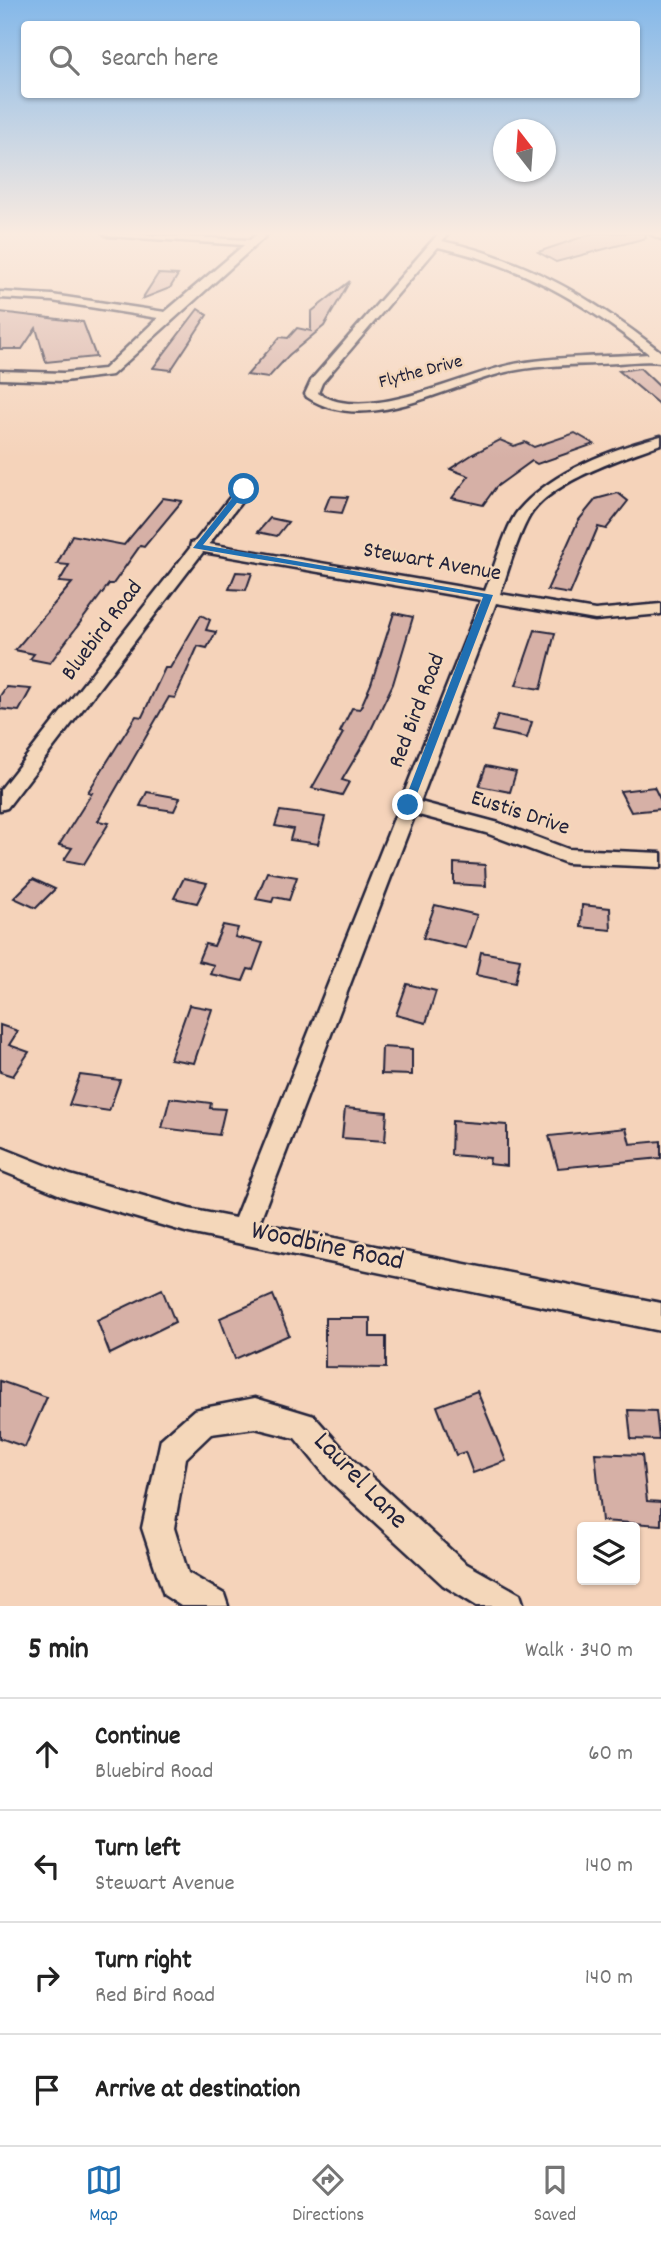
<!DOCTYPE html>
<html lang="en">
<head>
<meta charset="utf-8">
<style>
  :root { --surface:#fff; --page:#f6f6f6; --text:#222; --muted:#767676; --line:#e0e0e0; --accent:#1f6fb2 }
  body { margin:0; font-family:Dekko,sans-serif; background:var(--page); color:var(--text) }
  .controls { position:absolute; right:21px; bottom:21px; display:grid; overflow:hidden; border-radius:7px; box-shadow:0 2px 5px #0004 }
  .controls button { width:63px; height:63px; display:grid; place-items:center; padding:0; border:0; border-bottom:2px solid var(--line); background:var(--surface); color:var(--text); font:35px sans-serif }
  .compass { position:absolute; left:493px; top:119px; width:63px; height:63px; border-radius:50%; background:var(--surface); box-shadow:0 2px 5px #0004; rotate:343deg }
  .stop { position:absolute; width:21px; height:21px; margin:-16px; border:5px solid #1f6fb2; border-radius:50%; background:#fff }
  .stop.end { background:#1f6fb2; border-color:#fff; box-shadow:0 2px 7px #0008 }
  .list { margin:0; padding:0; list-style:none }
  h2 { display:flex; justify-content:space-between; align-items:center; height:91px; margin:0; padding:0 28px; font-size:30px }
  h2 small { font-size:23px; font-weight:400; color:var(--muted) }
  .list li { display:grid; grid-template-columns:46px 1fr auto; gap:21px; align-items:center; box-sizing:border-box; height:112px; padding:0 28px; border-top:2px solid var(--line) }
  .list b { display:block; font-size:26px; white-space:nowrap }
  .list p { margin:0; font-size:23px; white-space:nowrap; color:var(--muted) }
  .list em { font-size:23px; font-style:normal; color:var(--muted) }
  .icon { flex:none; width:38px; height:38px; fill:none; stroke:currentColor; stroke-width:2; stroke-linecap:round; stroke-linejoin:round }
  .map { position:relative; flex:none; width:661px; height:1606px; overflow:hidden }
  .search { position:absolute; background:var(--surface); box-shadow:0 2px 5px #0004; left:21px; right:21px; top:21px; height:77px; display:flex; align-items:center; gap:18px; box-sizing:border-box; padding:0 24px; border-radius:7px; color:var(--muted); font-size:26px }
  .sheet { height:539px; background:var(--surface) }
  nav { display:flex; justify-content:space-around; align-items:center; box-sizing:border-box; height:98px; border-top:2px solid var(--line); background:var(--surface); font-size:19px; color:var(--muted) }
  nav a { display:grid; justify-items:center; gap:4px }
  nav .on { color:var(--accent) }
  .map>svg:first-child { display:block }
  .building { fill:#d6b0a6; stroke:#22223b; stroke-width:2 }
  .lines { fill:none; stroke-linecap:round; stroke-linejoin:round }
  .minor-casing { stroke:#22223b; stroke-width:5 }
  .minor { fill:#f4d7ba; fill-rule:evenodd }
  .route { fill:#1f6fb2 }
  .labels { text-anchor:middle; dominant-baseline:central; stroke-width:5; stroke-linejoin:round; paint-order:stroke }
  .far-street-label { font-size:19px; fill:#22223b; stroke:#f4d7ba }
  .street-label { font-size:23px; fill:#22223b; stroke:#f4d7ba }
  .near-street-label { font-size:28px; fill:#22223b; stroke:#f4d7ba }
</style>
</head>
<body>
<div class="map">
<svg width="661" height="1606" viewBox="0 0 661 1606">
  <rect width="100%" height="100%" fill="#f5d3ba"/>
  <filter id="ink" filterUnits="userSpaceOnUse"><feTurbulence type="fractalNoise" baseFrequency=".0143" numOctaves="2"/><feDisplacementMap in="SourceGraphic" scale="14" xChannelSelector="R" yChannelSelector="G"/><feConvolveMatrix kernelMatrix="1 2 1 2 8 2 1 2 1" color-interpolation-filters="sRGB"/></filter>
  <g filter="url(#ink)">
    <g class="building">
      <path d="M594,233H645L646,238L556,262L538,252Z"/>
      <path d="M158,274L178,275L170,288L142,299Z"/>
      <path d="M350,281L324,326L289,355L268,378L247,375L280,337L288,338L297,328L311,331V312Z"/>
      <path d="M198,309L207,315L171,370L153,368Z"/>
      <path d="M0,312L83,322L96,357L46,362L36,328L22,349H0Z"/>
      <path d="M640,368L661,388V406L619,371Z"/>
      <path d="M575,433L594,444L537,464L532,461L496,487L483,505L452,498L469,476L450,469L473,454L500,440L514,446L525,442L534,447Z"/>
      <path d="M618,493L628,501L606,529L598,527L570,594L547,590L578,521L596,499Z"/>
      <path d="M330,496L348,497L342,513L324,511Z"/>
      <path d="M163,498L182,501L144,547L140,546L113,584H109L50,663L30,659L34,654L15,650L72,583L59,582L69,565L57,564L72,535L124,545Z"/>
      <path d="M270,518L288,522L277,536L258,532Z"/>
      <path d="M236,572L252,573L246,590L229,589Z"/>
      <path d="M394,613L413,617L393,684L367,738L342,780L349,782L342,795L312,788L343,733L340,732L352,708L360,709L371,684Z"/>
      <path d="M201,615L210,620L206,630L216,632L207,648L198,646L175,698L169,697L102,813L98,821L109,823L84,864L64,860L72,848L59,845L92,793L88,792L136,716L142,717L165,668H170Z"/>
      <path d="M535,630L555,633L541,689L516,685Z"/>
      <path d="M6,687L31,689L19,711L0,709V696Z"/>
      <path d="M498,715L532,722L527,738L492,731Z"/>
      <path d="M486,766L516,772L510,792L479,786Z"/>
      <path d="M654,787L661,801V809L631,812L620,791Z"/>
      <path d="M147,792L180,798L174,811L140,806Z"/>
      <path d="M280,811L325,817L318,844L290,840L293,829L275,826Z"/>
      <path d="M454,863L485,865L486,886L454,884Z"/>
      <path d="M267,872L297,877L289,900L274,897L272,902L256,899Z"/>
      <path d="M184,878L207,883L197,903L174,898Z"/>
      <path d="M33,879L55,889L36,908L14,898Z"/>
      <path d="M435,905L477,915L466,948L423,938Z"/>
      <path d="M582,905L610,908L611,930L581,927Z"/>
      <path d="M223,925L238,928L235,937L263,943L253,970L248,969L243,981L210,974L214,965L198,961L205,944L214,946Z"/>
      <path d="M481,952L520,959L515,983L476,975Z"/>
      <path d="M407,984L436,991L426,1023L396,1015Z"/>
      <path d="M189,1005L212,1009L194,1063L170,1059Z"/>
      <path d="M0,1025L18,1031L9,1045L29,1052L13,1076L0,1072Z"/>
      <path d="M382,1047L412,1049V1075L381,1074Z"/>
      <path d="M80,1075L120,1080L109,1111L69,1105Z"/>
      <path d="M170,1098L211,1103L210,1108L225,1109L219,1135L162,1128Z"/>
      <path d="M345,1108L387,1112L385,1141L342,1138Z"/>
      <path d="M452,1121L507,1125V1166L489,1164L490,1158L451,1155Z"/>
      <path d="M626,1128L630,1144L661,1141V1158L558,1168L549,1136Z"/>
      <path d="M162,1289L175,1322L110,1354L97,1320Z"/>
      <path d="M273,1295L289,1335L235,1359L220,1318Z"/>
      <path d="M325,1318H370V1337H386V1368L325,1367Z"/>
      <path d="M0,1381L47,1397L25,1447L0,1438Z"/>
      <path d="M477,1391L506,1461L473,1473L465,1452L456,1455L437,1406Z"/>
      <path d="M628,1410L656,1411L659,1440L631,1439Z"/>
      <path d="M595,1453L642,1455L647,1501L661,1502V1525L602,1521Z"/>
    </g>
    <g class="lines">
      <g class="minor-casing">
        <g id="minor">
          <path d="M103,233L250,240L258,233H269L112,375L64,381L0,379V371L64,373L104,369L158,318L52,301L0,298V292L52,295L165,312L244,245L108,236Z"/>
          <path d="M439,233H449L442,241C527,259 594,299 661,352V362C647,360 632,362 618,363C581,365 543,364 506,372C445,386 366,436 307,397L305,394L312,379ZM438,247C519,264 584,302 649,354C606,357 563,356 520,363C464,372 369,426 318,393L322,383Z"/>
          <path d="M648,233H661V239Z"/>
          <path d="M661,436V444C623,458 550,481 529,517C516,540 509,569 500,594L595,610L661,604V614L595,620L496,603L420,802L499,823L568,849L661,853V867L566,863L486,833L415,814L259,1223L661,1303V1331L189,1233L68,1198L0,1170V1147L70,1175L189,1209L235,1218L481,600L203,552L7,808L0,810V790L190,548L191,543L195,542L239,486L251,489L209,544L485,591C493,572 506,525 518,511C552,471 612,449 661,436Z"/>
          <path d="M255,1398L314,1416L352,1459L465,1563L520,1594L524,1606H477L443,1585L330,1481L295,1438L255,1428L211,1434L186,1458L174,1528L188,1573L224,1594L228,1606H181L164,1595L142,1528L161,1439L194,1410Z"/>
        </g>
      </g>
      <use href="#minor" class="minor"/>
    </g>
  </g>
  <linearGradient id="sky" x2="0" y2="1"><stop stop-color="#84b8e9"/><stop offset="0.51" stop-color="#faebe0"/><stop offset="1" stop-color="#faebe0" stop-opacity="0"/></linearGradient>
  <rect width="661" height="458" fill="url(#sky)"/>
  <path class="route" d="M241,487L248,489L203,545L493,595L412,807L403,805L483,597L193,548Z"/>
  <g class="labels">
    <g class="far-street-label">
      <text transform="translate(421 373) rotate(-15)">Flythe Drive</text>
    </g>
    <g class="street-label">
      <text transform="translate(432 563) rotate(10)">Stewart Avenue</text>
      <text transform="translate(103 631) rotate(-53)">Bluebird Road</text>
      <text transform="translate(418 711) rotate(-69)">Red Bird Road</text>
      <text transform="translate(520 814) rotate(18)">Eustis Drive</text>
    </g>
    <g class="near-street-label">
      <text transform="translate(327 1248) rotate(12)">Woodbine Road</text>
      <text transform="translate(359 1482) rotate(46)">Laurel Lane</text>
    </g>
  </g>
</svg>
<div class="controls">
<button><svg class="icon" aria-label="layers" viewBox="0 0 24 24"><path d="M12 4l9 5-9 5-9-5zM3 14l9 5 9-5"/></svg></button>
</div>
<svg class="compass" viewBox="-18 -18 36 36"><path d="M0-13l5 13h-10z" fill="#e53935"/><path d="M0 13l5-13h-10z" fill="#767676"/></svg>
<div class="stop" style="left:244px;top:489px"></div>
<div class="stop end" style="left:408px;top:805px"></div>
<div class="search"><svg class="icon" aria-label="search" viewBox="0 0 24 24"><circle cx="10" cy="10" r="6"/><path d="M15 15l6 6"/></svg>Search here</div>
</div>
<section class="sheet">
<h2>5 min<small>Walk · 340 m</small></h2>
<ul class="list">
<li><svg class="icon" aria-label="ahead" viewBox="0 0 24 24"><path d="M12 20V5M6 11l6-6 6 6"/></svg><div><b>Continue</b><p>Bluebird Road</p></div><em>60 m</em></li>
<li><svg class="icon" aria-label="left" viewBox="0 0 24 24"><path d="M17 20v-9H6M10 6l-5 5 5 5"/></svg><div><b>Turn left</b><p>Stewart Avenue</p></div><em>140 m</em></li>
<li><svg class="icon" aria-label="right" viewBox="0 0 24 24"><path d="M7 20v-9h11M14 6l5 5-5 5"/></svg><div><b>Turn right</b><p>Red Bird Road</p></div><em>140 m</em></li>
<li><svg class="icon" aria-label="arrive" viewBox="0 0 24 24"><path d="M6 21V4h12l-3 4 3 4H6"/></svg><div><b>Arrive at destination</b></div></li>
</ul>
</section>
<nav>
<a class="on"><svg class="icon" aria-label="map" viewBox="0 0 24 24"><path d="M3 6l6-2 6 2 6-2v14l-6 2-6-2-6 2zM9 4v14M15 6v14"/></svg>Map</a>
<a><svg class="icon" aria-label="directions" viewBox="0 0 24 24"><path d="M12 3l9 9-9 9-9-9zM9 14v-3h6M13 9l2 2-2 2"/></svg>Directions</a>
<a><svg class="icon" aria-label="saved" viewBox="0 0 24 24"><path d="M7 4h10v16l-5-4-5 4z"/></svg>Saved</a>
</nav>
</body>
</html>
